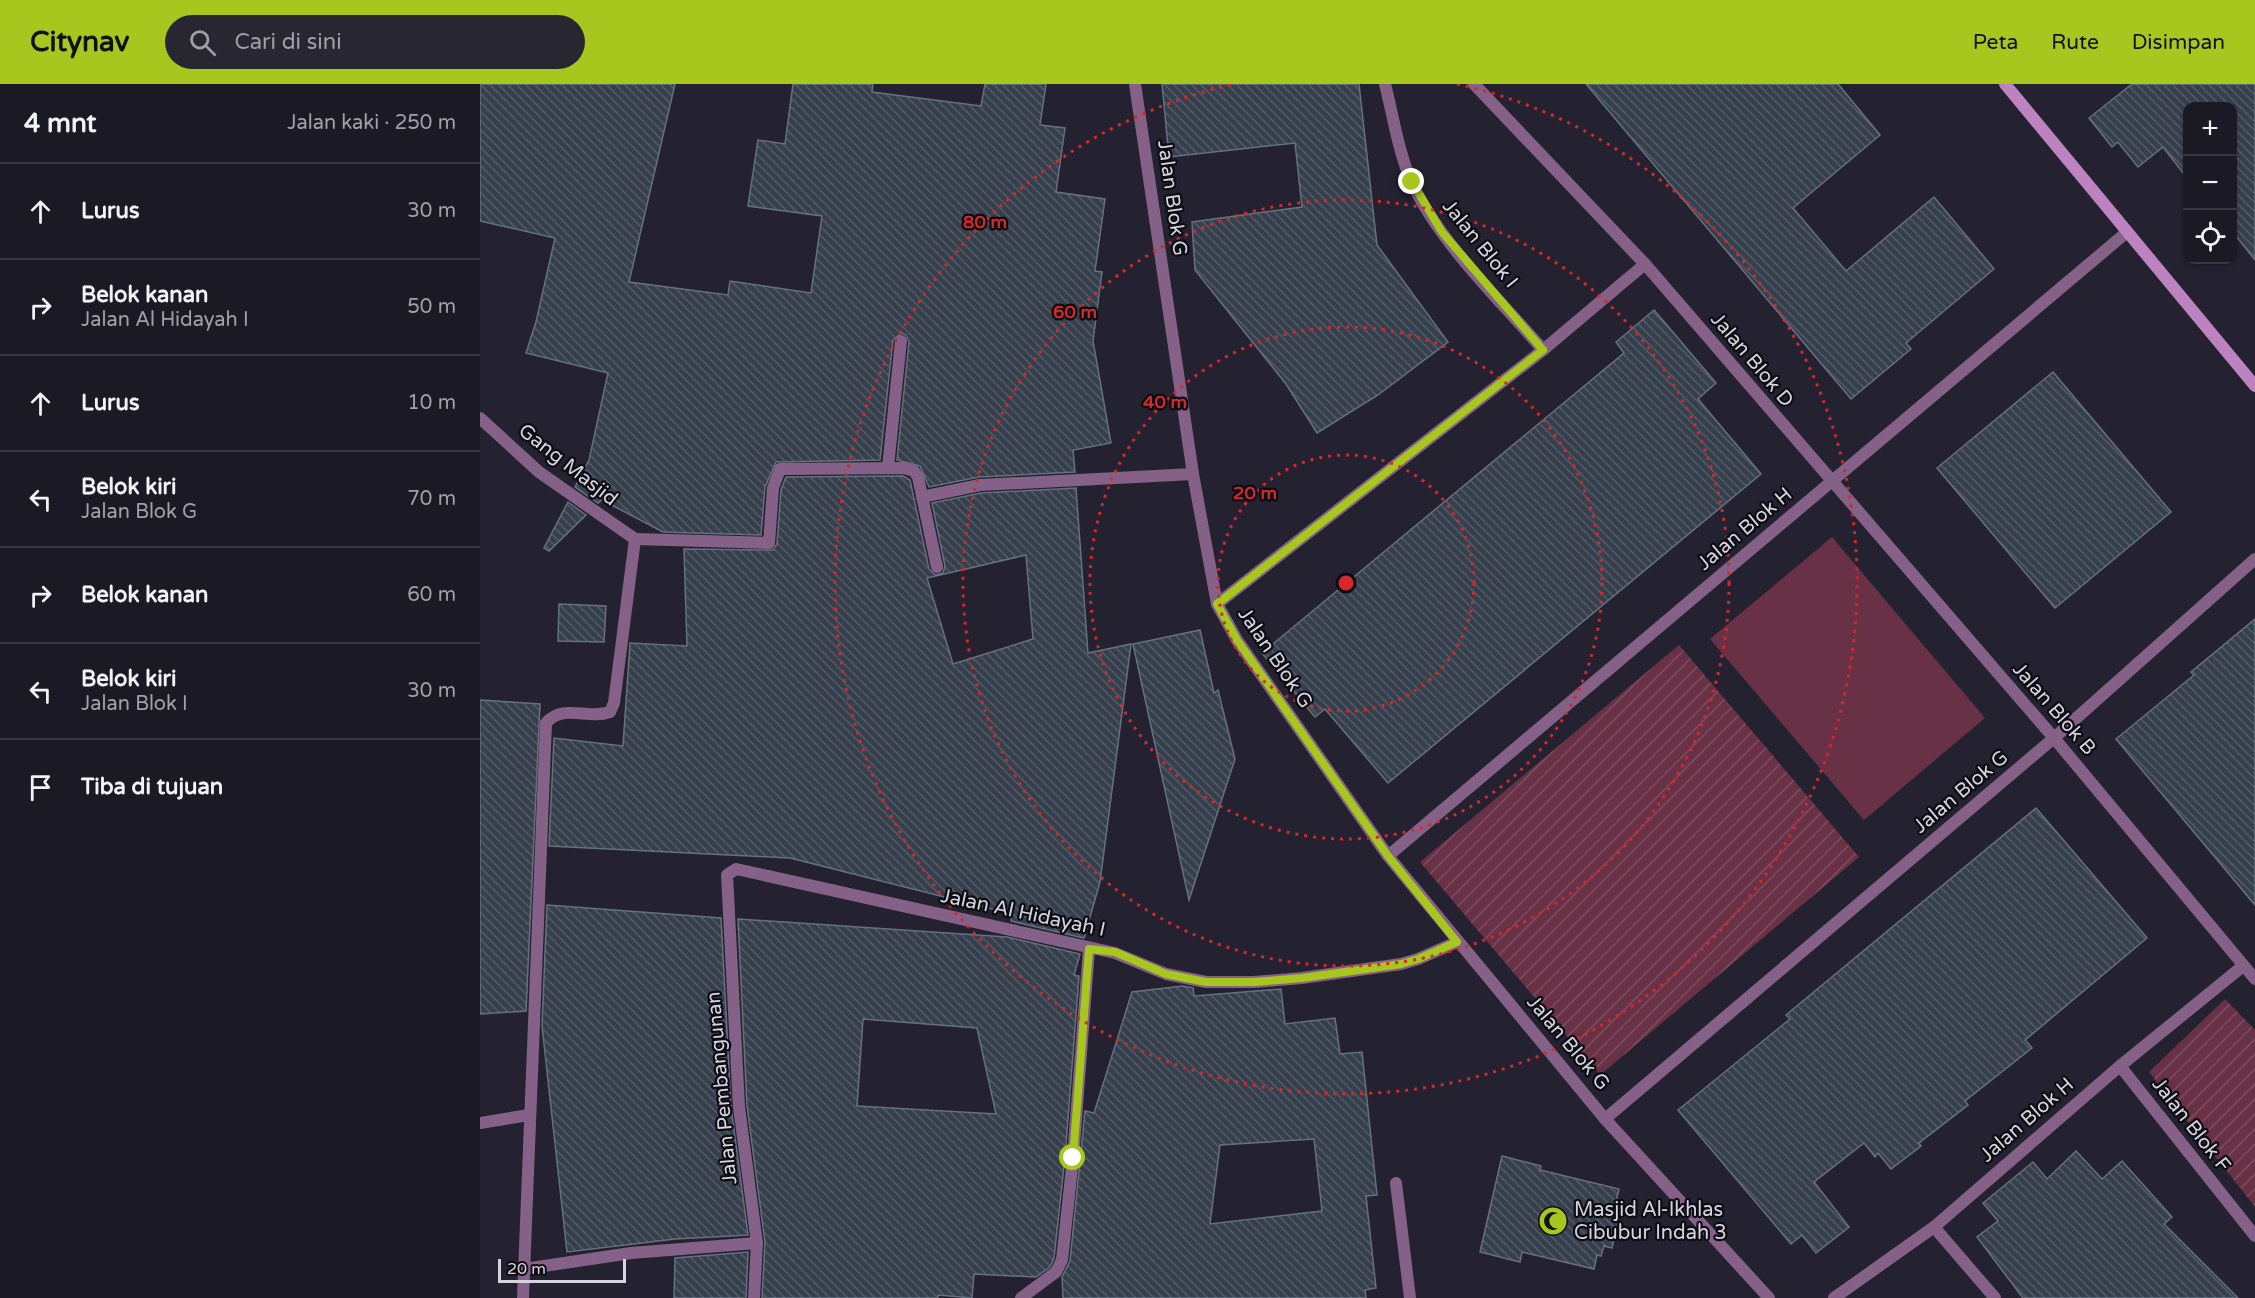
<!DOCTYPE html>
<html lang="id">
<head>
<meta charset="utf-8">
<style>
  :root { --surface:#1b1a24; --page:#282731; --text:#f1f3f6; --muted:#a0a1a6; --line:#393841; --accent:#a7c71e }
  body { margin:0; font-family:"Varela Round",sans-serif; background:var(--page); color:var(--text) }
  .controls { position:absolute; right:18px; top:18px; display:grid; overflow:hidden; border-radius:12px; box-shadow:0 2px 4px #0004 }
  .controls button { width:54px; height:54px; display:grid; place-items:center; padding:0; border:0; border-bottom:2px solid var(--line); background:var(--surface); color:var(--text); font:30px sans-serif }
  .scale { position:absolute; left:18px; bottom:15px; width:128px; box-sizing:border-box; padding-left:6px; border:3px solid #d6d5df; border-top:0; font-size:16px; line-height:21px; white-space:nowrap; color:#d6d5df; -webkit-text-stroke:4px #0d0c13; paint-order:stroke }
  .stop { position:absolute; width:18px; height:18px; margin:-14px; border:4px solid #a7c71e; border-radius:50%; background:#fff }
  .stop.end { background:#a7c71e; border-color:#fff; box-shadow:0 2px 6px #0008 }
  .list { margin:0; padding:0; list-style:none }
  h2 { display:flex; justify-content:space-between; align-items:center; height:78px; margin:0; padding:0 24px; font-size:26px }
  h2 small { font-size:20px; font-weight:400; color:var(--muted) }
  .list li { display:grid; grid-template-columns:39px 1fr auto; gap:18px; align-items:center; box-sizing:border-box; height:96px; padding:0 24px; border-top:2px solid var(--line) }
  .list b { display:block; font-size:22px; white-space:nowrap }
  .list p { margin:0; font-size:20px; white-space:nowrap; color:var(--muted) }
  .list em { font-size:20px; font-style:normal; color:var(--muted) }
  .icon { flex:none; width:33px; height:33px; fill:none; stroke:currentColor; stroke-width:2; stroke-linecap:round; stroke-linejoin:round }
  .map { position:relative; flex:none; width:1775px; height:1214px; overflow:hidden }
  header { display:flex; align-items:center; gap:36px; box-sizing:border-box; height:84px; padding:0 30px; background:var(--accent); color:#111 }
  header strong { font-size:28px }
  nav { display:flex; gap:33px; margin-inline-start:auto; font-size:21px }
  .search { width:420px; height:54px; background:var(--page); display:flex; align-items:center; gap:15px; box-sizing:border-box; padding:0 21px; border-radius:33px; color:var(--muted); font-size:22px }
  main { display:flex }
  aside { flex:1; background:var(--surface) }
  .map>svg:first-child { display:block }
  .garden { fill:url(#garden-furrows) }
  .pitch { fill:#693146 }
  .building { fill:url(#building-back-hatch); stroke:#66717f; stroke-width:1.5; fill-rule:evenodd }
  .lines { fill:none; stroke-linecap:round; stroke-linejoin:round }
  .street { stroke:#856188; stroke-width:12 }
  .secondary { stroke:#bd83c1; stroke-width:12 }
  .route { stroke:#a7c71e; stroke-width:8 }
  .ring { fill:none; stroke:#d62828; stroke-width:3; stroke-dasharray:3 6 }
  .labels { text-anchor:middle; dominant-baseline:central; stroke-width:4.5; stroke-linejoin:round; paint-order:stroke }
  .street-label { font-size:20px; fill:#d6d5df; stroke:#0d0c13 }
  .poi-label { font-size:20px; fill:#d6d5df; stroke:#0d0c13; text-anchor:start }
  .centre { fill:#d62828; stroke:#0d0c13; stroke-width:3 }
  .ring-label { font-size:18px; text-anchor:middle; font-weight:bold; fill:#d62828; stroke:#0d0c13; stroke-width:4.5; stroke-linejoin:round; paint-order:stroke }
</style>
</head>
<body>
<header>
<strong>Citynav</strong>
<div class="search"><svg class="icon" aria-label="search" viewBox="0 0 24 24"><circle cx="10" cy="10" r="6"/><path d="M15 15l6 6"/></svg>Cari di sini</div>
<nav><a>Peta</a><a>Rute</a><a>Disimpan</a></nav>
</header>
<main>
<aside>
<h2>4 mnt<small>Jalan kaki · 250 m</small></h2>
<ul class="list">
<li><svg class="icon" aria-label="ahead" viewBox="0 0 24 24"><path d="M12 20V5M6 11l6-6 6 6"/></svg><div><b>Lurus</b></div><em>30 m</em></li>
<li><svg class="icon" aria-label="right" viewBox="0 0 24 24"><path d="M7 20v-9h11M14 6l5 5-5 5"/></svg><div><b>Belok kanan</b><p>Jalan Al Hidayah I</p></div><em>50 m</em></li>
<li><svg class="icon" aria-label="ahead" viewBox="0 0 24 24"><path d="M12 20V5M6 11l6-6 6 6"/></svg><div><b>Lurus</b></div><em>10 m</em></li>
<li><svg class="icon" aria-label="left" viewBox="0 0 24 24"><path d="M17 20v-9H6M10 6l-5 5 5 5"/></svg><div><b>Belok kiri</b><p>Jalan Blok G</p></div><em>70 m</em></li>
<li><svg class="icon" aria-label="right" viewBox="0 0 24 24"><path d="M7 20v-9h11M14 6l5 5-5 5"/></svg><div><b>Belok kanan</b></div><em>60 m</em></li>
<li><svg class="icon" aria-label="left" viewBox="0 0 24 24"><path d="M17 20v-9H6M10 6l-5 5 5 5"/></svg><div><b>Belok kiri</b><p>Jalan Blok I</p></div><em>30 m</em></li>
<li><svg class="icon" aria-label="arrive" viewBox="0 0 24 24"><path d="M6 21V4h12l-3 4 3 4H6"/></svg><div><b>Tiba di tujuan</b></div></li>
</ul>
</aside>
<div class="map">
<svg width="1775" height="1214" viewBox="0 0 1775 1214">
  <defs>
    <pattern id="garden-furrows" width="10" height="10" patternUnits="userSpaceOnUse" patternTransform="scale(1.5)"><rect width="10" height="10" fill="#693146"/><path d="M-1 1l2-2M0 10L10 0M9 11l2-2" fill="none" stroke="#7e4e60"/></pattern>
    <pattern id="building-back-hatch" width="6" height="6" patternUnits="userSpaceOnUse" patternTransform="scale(1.5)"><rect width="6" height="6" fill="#36404d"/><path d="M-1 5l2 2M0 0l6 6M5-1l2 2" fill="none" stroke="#525b66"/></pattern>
  </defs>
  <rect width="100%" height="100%" fill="#242230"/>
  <g class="garden">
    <path d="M1199,561L1379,773L1120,991L940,778Z"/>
    <path d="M1745,915L1775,946V1123L1669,988Z"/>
  </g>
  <path class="pitch" d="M1352,453L1505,634L1384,736L1230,555Z"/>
  <g class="building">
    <path d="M0,0H195L149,198L248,211L250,197L331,209L342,132L268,122L278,56L305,60L313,0H393L392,8L501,22L505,0H566L560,41L585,44L576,108L625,115L615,187L622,188L613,257L631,359L593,366L595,388L499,393L449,403L440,382L417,376L429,258L426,251L421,249L413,256L400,376L296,378L285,403L281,451L183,448L122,416L118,419L95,403L109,376L128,289L46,269L56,238L75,154L0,137Z"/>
    <path d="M682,0H879L897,161L968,258L898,311L837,349L806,300L715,186L712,138L822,123L815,59L689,73Z"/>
    <path d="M1106,0H1358L1400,51L1313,124L1366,187L1454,113L1514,185L1426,259L1431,265L1371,315Z"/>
    <path d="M1652,0H1775V176L1752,147V22H1707V94L1683,63L1658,83L1638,58L1632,63L1609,34Z"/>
    <path d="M1174,226L1236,299L1218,315L1281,390L908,699L845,625L835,633L782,569L1144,269L1136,258Z"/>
    <path d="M1573,288L1691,428L1575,524L1457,384Z"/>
    <path d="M423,392L430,396L449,485L455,491L463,489L465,482L452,419L501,409L596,404L608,569L651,560L620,798L604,854L531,837L532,830L310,774L69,762L74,654L143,662L150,559L207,562L204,465L293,466L297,460L301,406L306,393ZM546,471L553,555L473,580L447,494Z"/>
    <path d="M88,418L106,431L69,467L64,464Z"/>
    <path d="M79,520L126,522L124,558L78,557Z"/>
    <path d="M1775,535V821L1636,655L1714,591L1711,588Z"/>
    <path d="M720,546L734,609L738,606L755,675L709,816L653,560Z"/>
    <path d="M0,616L60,620L46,927L0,930Z"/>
    <path d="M1556,724L1667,854L1545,956L1552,964L1485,1017L1488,1021L1439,1059L1441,1062L1411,1085L1398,1069L1395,1073L1384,1059L1334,1098L1369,1143L1336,1169L1322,1151L1311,1160L1198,1026L1310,935L1306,931Z"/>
    <path d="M67,821L241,834L251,1023L268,1151L195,1155L87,1168L62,942Z"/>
    <path d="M258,835L527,853L600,870L594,891L599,892L585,1073L574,1174L570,1183L556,1193L494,1190L492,1214L458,1211V1214H282L285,1158L267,1022ZM383,935L497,944L516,1030L377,1022Z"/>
    <path d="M703,902L713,904L714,912L801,905L805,940L855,934L860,970L882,968L897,1111L886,1112L896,1204L885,1206L886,1214H583L582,1193L590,1177L605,1027L614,1029L652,908ZM834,1055L842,1127L730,1140L740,1061Z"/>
    <path d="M1596,1067L1622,1095L1642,1077L1692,1133L1684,1140L1758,1214H1543L1497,1153L1518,1137L1503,1119L1553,1078L1567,1095Z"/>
    <path d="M1022,1072L1061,1082L1060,1086L1139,1105L1135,1121L1142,1122L1132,1164L1124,1162L1121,1172L1117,1171L1114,1185L1042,1168L1040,1178L1000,1168Z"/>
    <path d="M268,1168L266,1214H194L195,1174Z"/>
  </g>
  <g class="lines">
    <g class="street">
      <path d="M655,0L713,390L737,520L757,556L908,772L1125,1035L1289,1214"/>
      <path d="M905,0C913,31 919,72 933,101C961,160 1020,216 1063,266"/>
      <path d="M994,0L1165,180L1574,654L1775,895"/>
      <path d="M0,334L59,388L155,455"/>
      <path d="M408,383L421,257"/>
      <path d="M442,413L500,401L713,390"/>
      <path d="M155,455L289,459L293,404L300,385L424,384L434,387L438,393L457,483"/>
      <path d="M737,520L1063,266L1165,180"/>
      <path d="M908,772L1647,148"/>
      <path d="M1640,982L1775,1152"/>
      <path d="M1125,1035L1574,654L1775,475"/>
      <path d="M0,1039L49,1031"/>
      <path d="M916,1099L930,1214"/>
      <path d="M1454,1143L1515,1214"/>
      <path d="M44,1185L151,1169L277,1159"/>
      <path d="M43,1214L66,639C83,619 108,636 130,628L134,619L155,455"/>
      <path d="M274,1214L277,1159L259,1023L247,791L256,785L635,869L686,890L726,898H774L822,894L921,880L938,875L977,858"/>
      <path d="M541,1214L576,1188L582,1176L593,1074L609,865"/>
      <path d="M1354,1214L1454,1143L1640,982L1763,882"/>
    </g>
    <path class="secondary" d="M1525,0L1775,302"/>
  </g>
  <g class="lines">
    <path class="route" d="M593,1074L609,865L635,868L686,890L726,898H774L822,894L921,880L938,875L977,858L908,772L757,556L737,520L1063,266L962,148L932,98"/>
  </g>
  <g class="ring">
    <circle cx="866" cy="499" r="128"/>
    <circle cx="866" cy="499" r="256"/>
    <circle cx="866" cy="499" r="383"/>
    <path d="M977 0A511 511 0 1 1 755 0"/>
  </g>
  <defs>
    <g id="mosque-disc" transform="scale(1.5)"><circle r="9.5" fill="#a7c71e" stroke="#0d0c13"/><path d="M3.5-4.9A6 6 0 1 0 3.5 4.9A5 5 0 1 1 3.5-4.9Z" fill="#111"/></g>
  </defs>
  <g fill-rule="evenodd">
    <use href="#mosque-disc" x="1073" y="1137"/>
  </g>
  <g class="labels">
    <g class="street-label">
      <text transform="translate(692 114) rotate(82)">Jalan Blok G</text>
      <text transform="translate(1000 160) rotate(51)">Jalan Blok I</text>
      <text transform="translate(1272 276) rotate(50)">Jalan Blok D</text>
      <text transform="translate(88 381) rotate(38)">Gang Masjid</text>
      <text transform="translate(1265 445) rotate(-40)">Jalan Blok H</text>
      <text transform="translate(795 574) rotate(56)">Jalan Blok G</text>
      <text transform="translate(1574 625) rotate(49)">Jalan Blok B</text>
      <text transform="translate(1481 708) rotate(-40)">Jalan Blok G</text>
      <text transform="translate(543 829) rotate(12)">Jalan Al Hidayah I</text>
      <text transform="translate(1088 959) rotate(50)">Jalan Blok G</text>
      <text transform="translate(242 1004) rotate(-95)">Jalan Pembangunan</text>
      <text transform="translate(1547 1036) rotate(-41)">Jalan Blok H</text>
      <text transform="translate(1711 1041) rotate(52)">Jalan Blok F</text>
    </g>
    <g class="poi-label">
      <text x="1094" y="1126">Masjid Al-Ikhlas<tspan x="1094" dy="23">Cibubur Indah 3</tspan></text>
    </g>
  </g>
  <circle cx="866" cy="499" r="9" class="centre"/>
  <g class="ring-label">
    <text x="505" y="144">80 m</text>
    <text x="595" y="234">60 m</text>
    <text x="685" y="324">40 m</text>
    <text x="775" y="415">20 m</text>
  </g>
</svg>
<div class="controls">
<button>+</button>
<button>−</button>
<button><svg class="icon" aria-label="locate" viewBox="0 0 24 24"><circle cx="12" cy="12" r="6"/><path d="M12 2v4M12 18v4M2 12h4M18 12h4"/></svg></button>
</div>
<div class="scale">20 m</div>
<div class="stop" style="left:593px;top:1074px"></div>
<div class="stop end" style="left:932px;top:98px"></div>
</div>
</main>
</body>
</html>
